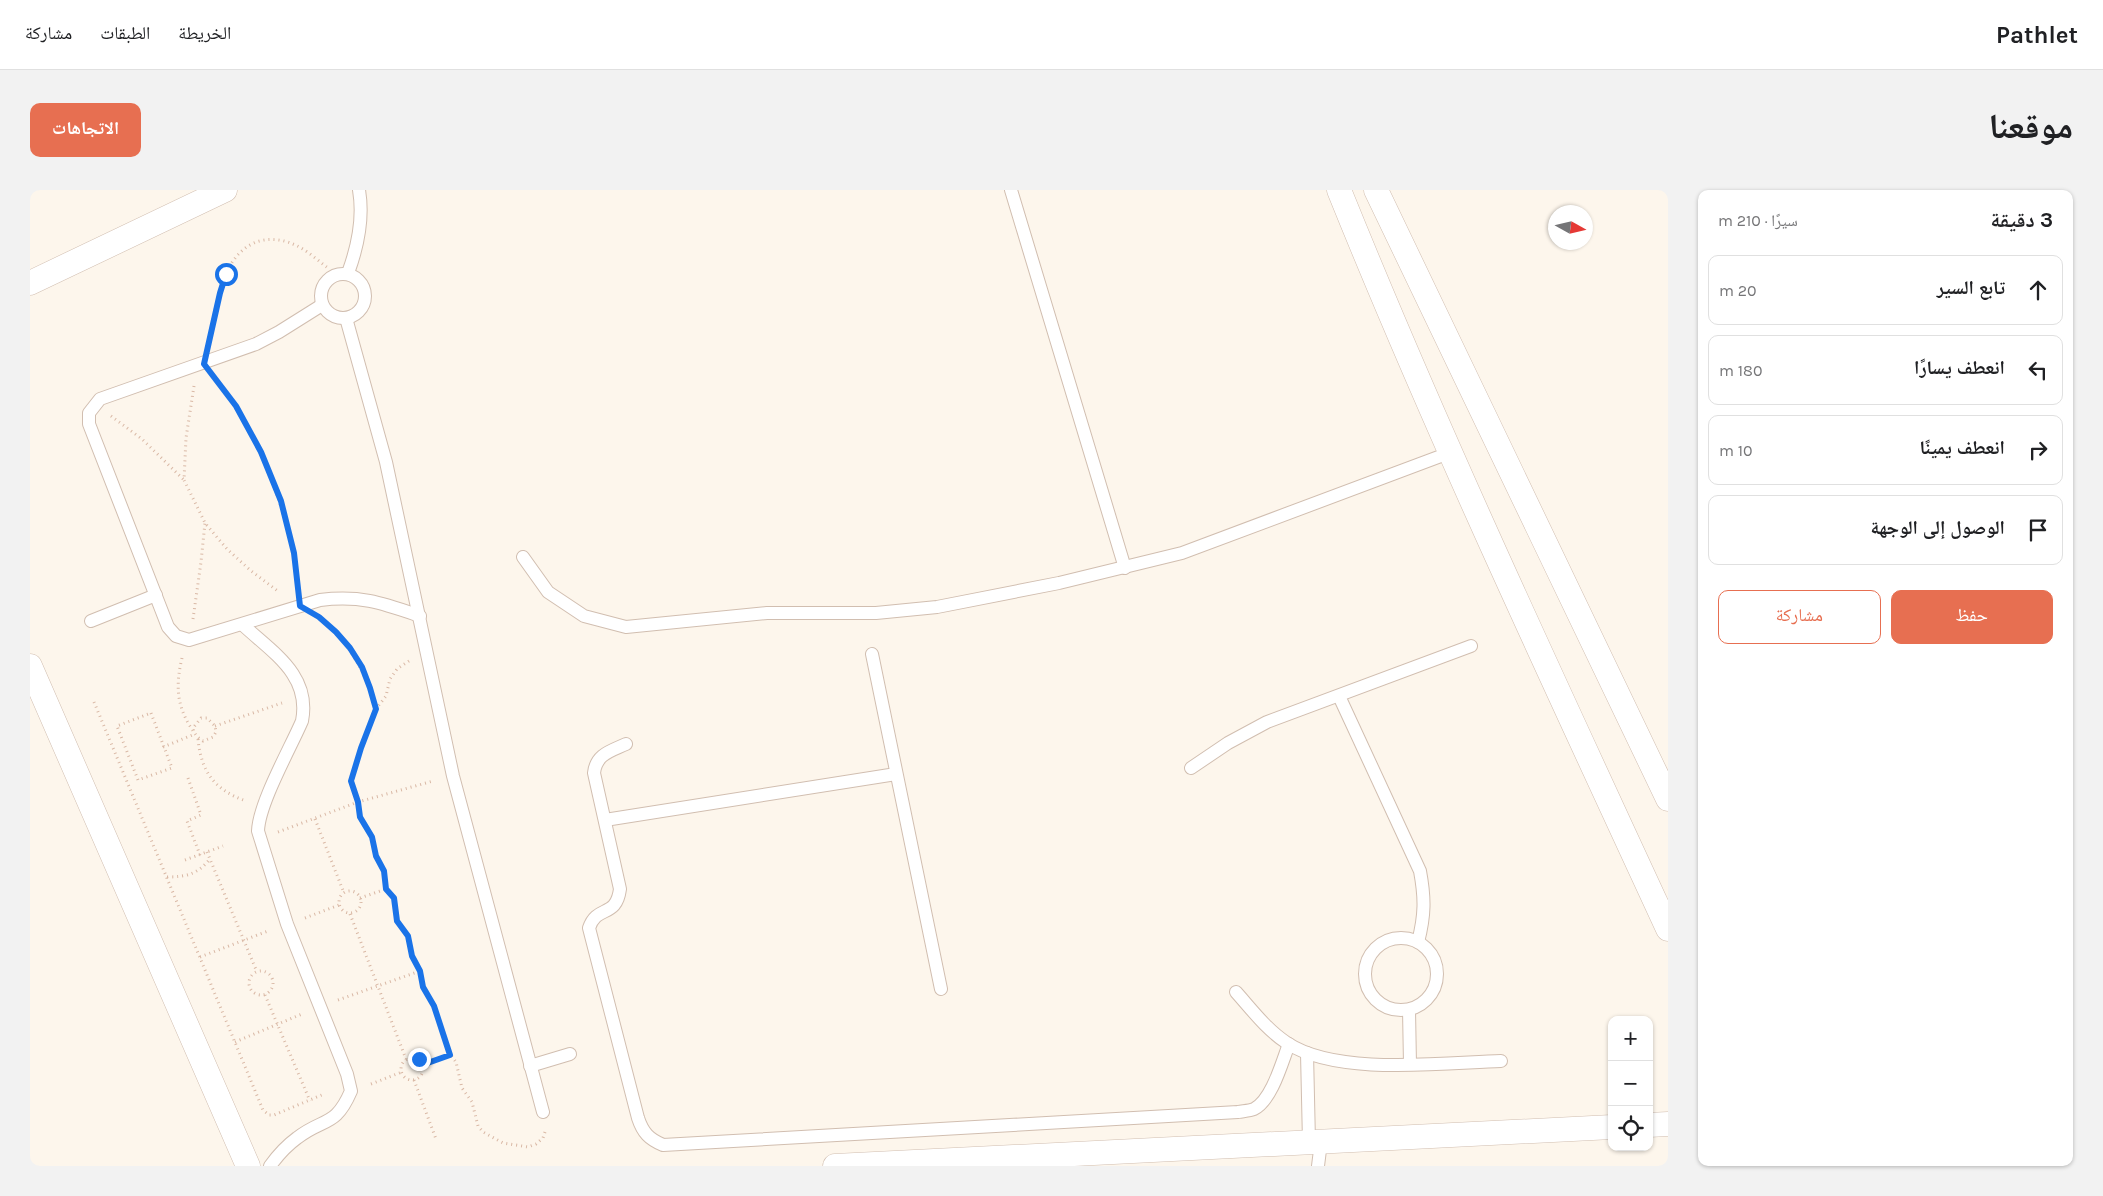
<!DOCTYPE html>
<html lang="ar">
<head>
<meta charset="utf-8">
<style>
  :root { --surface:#fff; --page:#f2f2f2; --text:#202124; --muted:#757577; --line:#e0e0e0; --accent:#e76f51 }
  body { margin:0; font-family:Karla,"Noto Naskh Arabic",sans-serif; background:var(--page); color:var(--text); direction:rtl }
  .controls { position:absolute; right:15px; bottom:15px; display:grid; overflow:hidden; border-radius:10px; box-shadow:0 1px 4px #0004 }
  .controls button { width:45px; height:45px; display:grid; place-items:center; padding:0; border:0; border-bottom:1px solid var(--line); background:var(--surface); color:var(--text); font:25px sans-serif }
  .compass { position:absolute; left:1518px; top:15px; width:45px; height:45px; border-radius:50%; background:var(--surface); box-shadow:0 1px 4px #0004; rotate:98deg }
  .stop { position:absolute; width:15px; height:15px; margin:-11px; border:4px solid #1a73e8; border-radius:50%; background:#fff }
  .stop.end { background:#1a73e8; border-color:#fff; box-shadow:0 1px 5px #0008 }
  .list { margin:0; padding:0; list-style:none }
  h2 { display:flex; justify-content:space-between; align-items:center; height:65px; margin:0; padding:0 20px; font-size:21px }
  h2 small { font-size:16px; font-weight:400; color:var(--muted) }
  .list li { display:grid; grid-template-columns:32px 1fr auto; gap:15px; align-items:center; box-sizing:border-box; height:70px; margin:0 10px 10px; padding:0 10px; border:1px solid var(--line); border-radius:10px }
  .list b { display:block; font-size:19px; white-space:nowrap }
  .list em { font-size:16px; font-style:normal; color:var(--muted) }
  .actions { display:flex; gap:10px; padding:15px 20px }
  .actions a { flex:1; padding:11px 0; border:1px solid var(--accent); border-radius:10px; text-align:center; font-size:18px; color:var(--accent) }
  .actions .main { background:var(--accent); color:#fff }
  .icon { flex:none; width:28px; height:28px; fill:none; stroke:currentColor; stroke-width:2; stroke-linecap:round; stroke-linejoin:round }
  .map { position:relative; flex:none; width:1638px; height:976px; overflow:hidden; direction:ltr; border-radius:10px }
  header { display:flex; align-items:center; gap:30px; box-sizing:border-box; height:70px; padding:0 25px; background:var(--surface); border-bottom:1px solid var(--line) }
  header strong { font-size:24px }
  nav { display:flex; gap:28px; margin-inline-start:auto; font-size:18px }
  .intro { display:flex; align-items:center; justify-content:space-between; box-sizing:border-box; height:120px; padding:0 30px }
  h1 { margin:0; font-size:35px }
  .button { padding:12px 22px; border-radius:10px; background:var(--accent); color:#fff; font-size:18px; font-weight:700 }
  main { display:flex; gap:30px; padding:0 30px }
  aside { flex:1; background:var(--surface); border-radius:10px; box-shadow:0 1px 4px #0004 }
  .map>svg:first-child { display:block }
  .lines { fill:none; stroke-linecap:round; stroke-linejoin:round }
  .service-casing { stroke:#d1beb0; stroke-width:14 }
  .minor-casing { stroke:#d1beb0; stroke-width:25 }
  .path { stroke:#d9b8a5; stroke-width:3; stroke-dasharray:1 4; stroke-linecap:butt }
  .service { stroke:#fff; stroke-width:12 }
  .minor { stroke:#fff; stroke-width:24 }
  .route { stroke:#1a73e8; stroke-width:6 }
</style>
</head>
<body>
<header>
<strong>Pathlet</strong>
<nav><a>الخريطة</a><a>الطبقات</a><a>مشاركة</a></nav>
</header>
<div class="intro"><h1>موقعنا</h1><a class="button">الاتجاهات</a></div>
<main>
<aside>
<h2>3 دقيقة<small>سيرًا · 210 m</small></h2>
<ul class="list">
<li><svg class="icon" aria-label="ahead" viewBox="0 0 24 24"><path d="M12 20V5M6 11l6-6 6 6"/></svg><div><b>تابع السير</b></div><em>20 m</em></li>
<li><svg class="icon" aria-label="left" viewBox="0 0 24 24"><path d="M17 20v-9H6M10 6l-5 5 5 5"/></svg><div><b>انعطف يسارًا</b></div><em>180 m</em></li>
<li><svg class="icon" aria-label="right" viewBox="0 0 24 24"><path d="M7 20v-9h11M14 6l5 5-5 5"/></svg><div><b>انعطف يمينًا</b></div><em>10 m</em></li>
<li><svg class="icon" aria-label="arrive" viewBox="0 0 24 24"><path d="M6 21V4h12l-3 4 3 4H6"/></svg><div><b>الوصول إلى الوجهة</b></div></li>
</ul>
<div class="actions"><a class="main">حفظ</a><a>مشاركة</a></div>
</aside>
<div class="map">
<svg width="1638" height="976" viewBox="0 0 1638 976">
  <rect width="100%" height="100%" fill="#fdf6ec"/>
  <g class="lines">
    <g class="service-casing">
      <g id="service">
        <path d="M981,0L1095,378"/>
        <path d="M318,83C328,56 334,29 329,0"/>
        <circle cx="313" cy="106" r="22"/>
        <path d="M292,115L249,142L226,154L70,209L59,223V234L138,437L146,446L159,450L290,410C331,405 352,413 390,426"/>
        <path d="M316,128L356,272L423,586L513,922"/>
        <path d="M493,367L518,402L554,426L596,437L737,423H846L907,417L1029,393L1152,363L1419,263"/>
        <path d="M61,431L126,405"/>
        <path d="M213,435C243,463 281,485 272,531C260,559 229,613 228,641L257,734L317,884L321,901C305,938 294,927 267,948C256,956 248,965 240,976"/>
        <path d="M842,464L911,799"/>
        <path d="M1309,506L1390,681C1395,708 1395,725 1388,752"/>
        <path d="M596,554C581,561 566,564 564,583L590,699C586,729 567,714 559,738L608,928C613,943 619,949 633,955L1208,922C1213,921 1219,921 1224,919C1242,910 1252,872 1259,854"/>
        <path d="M1161,578L1198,553L1237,532L1441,456"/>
        <path d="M575,630L866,584"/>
        <circle cx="1371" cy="784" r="36"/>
        <path d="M1206,802C1222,820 1237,840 1257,853C1307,886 1412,873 1471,871"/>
        <path d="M1379,820L1380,874"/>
        <path d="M1277,863L1279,952"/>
        <path d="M500,876L540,864"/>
        <path d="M1288,976L1291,952"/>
      </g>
    </g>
    <g class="minor-casing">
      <g id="minor">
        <path d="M1309,0C1410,250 1525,494 1638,739"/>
        <path d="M1346,0L1638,609"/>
        <path d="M0,93L195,0"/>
        <path d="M0,476L218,976"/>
        <path d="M1619,935L1638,934"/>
        <path d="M805,976L1582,937"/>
      </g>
    </g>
    <g class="path">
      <path d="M179,149C187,116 190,67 226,52C237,48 252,49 263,54C276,59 287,70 298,78"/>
      <path d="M186,190C232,251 258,320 268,395"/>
      <path d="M164,196L156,248L154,290L175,333L197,359L220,380L249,402"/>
      <path d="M81,226L112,249L154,290"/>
      <path d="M163,429L171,372L175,333"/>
      <path d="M292,430C320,455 336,482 346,519"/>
      <path d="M152,468C146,493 146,514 160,536C164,542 167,548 173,551L183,547L186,542L185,536L177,528H171L163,538L164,543"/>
      <path d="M379,471L367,479L360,489L356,506L346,519L322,584L321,591L328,612L330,627L341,647L345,666L354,681L356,699L364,707L367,731L378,746L382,766L390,781L393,797L404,816L418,861L426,872L432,898L442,912L448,936L453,942L473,953L498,957L506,954L513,948L515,942"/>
      <path d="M64,512L233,920L239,925H244L294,904"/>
      <path d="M121,523L142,578L108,590L87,536Z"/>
      <path d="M185,536L252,513"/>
      <path d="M168,549C171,581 184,600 216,611"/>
      <path d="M133,557L165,544"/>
      <path d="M158,588L171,625L157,631L170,665"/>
      <path d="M285,629L314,703"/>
      <path d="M248,642L328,612L403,591"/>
      <path d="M177,662L227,782"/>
      <path d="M155,670L193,656"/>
      <path d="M137,687C156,687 168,684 180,669"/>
      <circle cx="320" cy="712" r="11"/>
      <path d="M330,708L356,699"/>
      <path d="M320,724L376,869"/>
      <path d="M275,728L309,715"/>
      <path d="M170,767L238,741"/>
      <circle cx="231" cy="793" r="12"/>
      <path d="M235,805L280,911"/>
      <path d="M308,810L390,781"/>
      <path d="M205,852L272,824"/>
      <circle cx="382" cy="879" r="11"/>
      <path d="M393,875L420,865"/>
      <path d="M384,890L406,949"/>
      <path d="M341,894L372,882"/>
    </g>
    <use href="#service" class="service"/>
    <use href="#minor" class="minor"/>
  </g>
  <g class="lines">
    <path class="route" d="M196,84L190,103L174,174L206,216L231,262L251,311L264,363L270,416L289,427L306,442L320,458L332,477L340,498L346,519L331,558L321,591L328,612L330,627L342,647L346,666L354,681L356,699L364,708L367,731L378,746L382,766L390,781L393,797L404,816L420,865L392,875L389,869"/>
  </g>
</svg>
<div class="controls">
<button>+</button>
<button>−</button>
<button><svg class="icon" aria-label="locate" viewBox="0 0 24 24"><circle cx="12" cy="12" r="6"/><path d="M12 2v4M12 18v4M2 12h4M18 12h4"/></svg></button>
</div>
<svg class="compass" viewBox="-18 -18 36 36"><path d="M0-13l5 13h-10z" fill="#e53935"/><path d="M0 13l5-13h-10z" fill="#757577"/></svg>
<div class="stop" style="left:196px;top:84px"></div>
<div class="stop end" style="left:389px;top:869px"></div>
</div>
</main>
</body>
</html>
